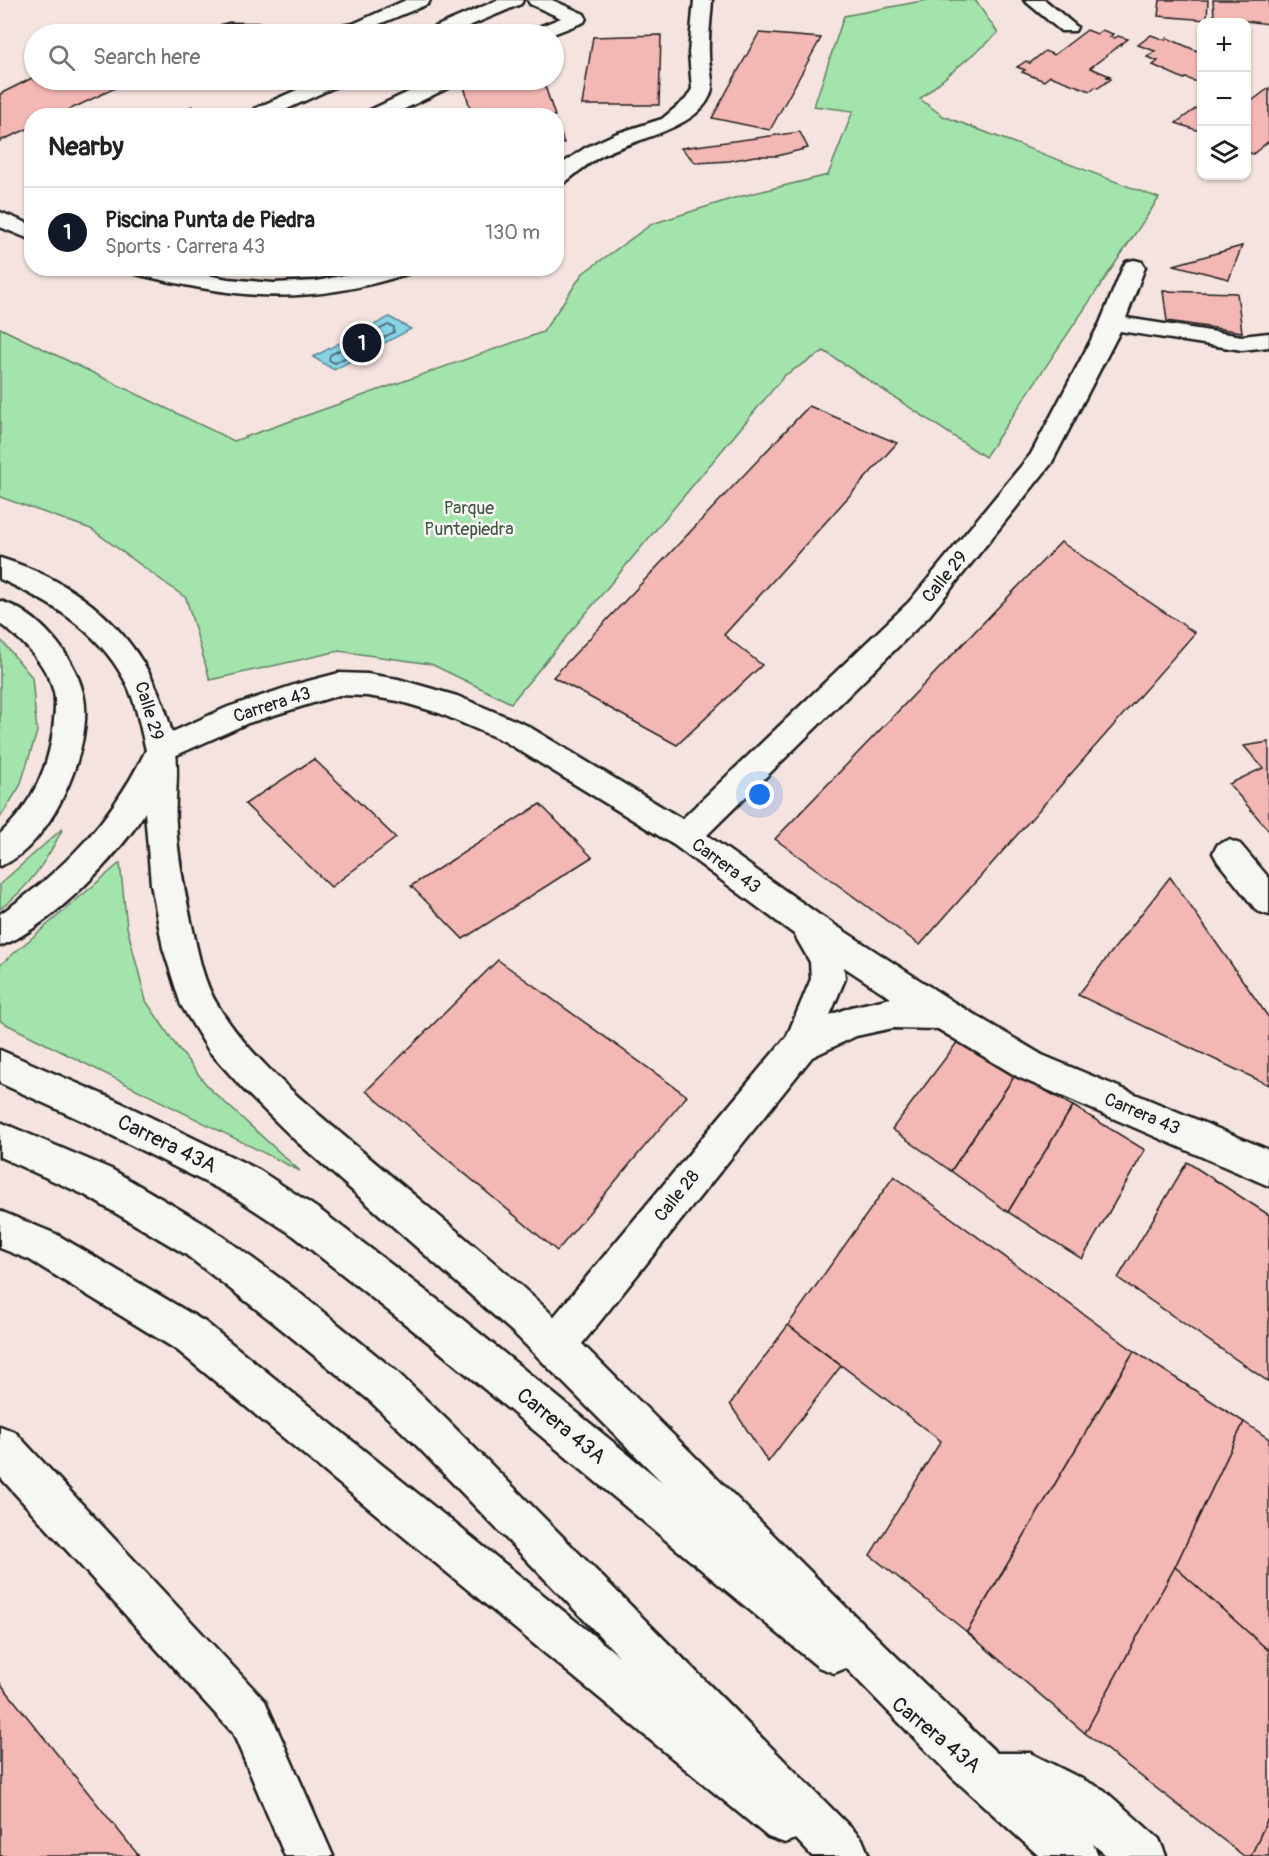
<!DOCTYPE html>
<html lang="en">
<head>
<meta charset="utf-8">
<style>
  :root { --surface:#fff; --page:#f2f2f2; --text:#222; --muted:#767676; --line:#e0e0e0; --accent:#111827 }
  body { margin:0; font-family:Pangolin,sans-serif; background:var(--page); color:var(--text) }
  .controls { position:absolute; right:18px; top:18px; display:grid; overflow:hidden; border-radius:12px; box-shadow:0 2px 4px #0004 }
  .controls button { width:54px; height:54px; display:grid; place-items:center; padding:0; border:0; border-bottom:2px solid var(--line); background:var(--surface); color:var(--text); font:30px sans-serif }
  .you { position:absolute; left:760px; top:795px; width:21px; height:21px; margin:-15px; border:4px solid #fff; border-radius:50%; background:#1a73e8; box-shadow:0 0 0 9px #1a73e833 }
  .badge { display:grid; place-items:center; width:39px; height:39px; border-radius:50%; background:var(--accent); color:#fff; font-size:20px; font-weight:700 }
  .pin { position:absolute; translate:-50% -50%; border:3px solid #fff; box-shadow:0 2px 6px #0006 }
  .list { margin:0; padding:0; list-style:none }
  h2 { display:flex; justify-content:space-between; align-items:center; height:78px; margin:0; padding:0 24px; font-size:26px }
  h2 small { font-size:20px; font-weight:400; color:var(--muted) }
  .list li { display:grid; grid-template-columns:39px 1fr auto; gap:18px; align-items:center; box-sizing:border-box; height:90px; padding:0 24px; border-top:2px solid var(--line) }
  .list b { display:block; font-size:22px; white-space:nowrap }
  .list p { margin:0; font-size:20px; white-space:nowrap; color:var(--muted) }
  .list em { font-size:20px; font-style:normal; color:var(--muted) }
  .icon { flex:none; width:33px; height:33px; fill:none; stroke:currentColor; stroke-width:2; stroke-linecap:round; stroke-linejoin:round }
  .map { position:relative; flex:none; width:1269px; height:1856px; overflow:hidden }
  .search { position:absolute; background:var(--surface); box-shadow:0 2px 4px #0004; left:24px; top:24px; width:540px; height:66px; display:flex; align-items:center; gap:15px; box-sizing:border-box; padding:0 21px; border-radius:33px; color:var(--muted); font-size:22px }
  .panel { position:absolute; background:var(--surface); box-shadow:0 2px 4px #0004; left:24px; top:108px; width:540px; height:168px; border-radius:24px }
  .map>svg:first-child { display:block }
  .green { fill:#a3e3ac; stroke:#608064; stroke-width:1.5 }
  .water { fill:#88d2e8; stroke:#5d8996; stroke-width:1.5 }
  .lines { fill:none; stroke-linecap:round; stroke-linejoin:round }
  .shore { stroke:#47656e; stroke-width:1.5 }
  .building { fill:#f3b7b4; stroke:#1c1c1c; stroke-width:1.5 }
  .minor-casing { stroke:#1c1c1c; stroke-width:5 }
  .major-casing { stroke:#1c1c1c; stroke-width:5 }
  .minor { fill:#f6f6f2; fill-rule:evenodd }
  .major { fill:#f6f6f2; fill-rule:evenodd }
  .labels { text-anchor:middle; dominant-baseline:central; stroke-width:5; stroke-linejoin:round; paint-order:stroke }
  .park-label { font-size:18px; fill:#445847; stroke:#f6f6f2 }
  .street-label { font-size:18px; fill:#1c1c1c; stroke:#f6f6f2 }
  .near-street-label { font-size:21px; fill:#1c1c1c; stroke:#f6f6f2 }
</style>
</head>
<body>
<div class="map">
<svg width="1269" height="1856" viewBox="0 0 1269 1856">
  <rect width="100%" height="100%" fill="#f5e3df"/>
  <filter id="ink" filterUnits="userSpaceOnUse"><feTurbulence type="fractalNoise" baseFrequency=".0167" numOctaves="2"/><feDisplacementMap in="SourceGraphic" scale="12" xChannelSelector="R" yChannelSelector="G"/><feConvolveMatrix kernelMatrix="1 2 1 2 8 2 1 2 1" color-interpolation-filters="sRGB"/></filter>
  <g filter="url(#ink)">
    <g class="green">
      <path d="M927,0H975L998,33L920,99L943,116L1159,198L985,457L824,351L785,375L511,703L431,664L339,651L210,680L186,598L91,529L0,497V328L234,441L543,332L583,273L652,224L734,198L828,175L853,111L814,106L844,16Z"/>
      <path d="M0,639L32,677L37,732L20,786L0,818Z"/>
      <path d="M63,828C47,860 29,888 0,909V884Z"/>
      <path d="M120,863L127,927L146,1001L175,1044L209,1088L300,1171L0,1021V965Z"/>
    </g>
    <path class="water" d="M389,317L411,329L334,370L313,357Z"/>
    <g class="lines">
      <path class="shore" d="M388,325L394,327V332L335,363L329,360L330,355Z"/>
    </g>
    <g class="building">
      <path d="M1160,0H1208L1207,20L1158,16Z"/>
      <path d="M1213,0H1269V24L1214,17Z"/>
      <path d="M1087,30L1097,34L1102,30L1113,34L1110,37L1115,38L1118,36L1128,39L1090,68L1110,76L1107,77L1111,79L1098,88L1095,87L1090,91L1050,76L1044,81L1022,72L1025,70L1017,67L1026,61L1030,63L1045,51L1054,55Z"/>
      <path d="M759,33L821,38L770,130L712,118Z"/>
      <path d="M661,35L659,105H582L593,37Z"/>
      <path d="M1151,35L1165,40L1167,38L1202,53V78L1197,82L1186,78L1184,79L1153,65L1158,61L1147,57L1155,51L1138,45Z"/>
      <path d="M34,77V80H127L128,82L56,116H32V127L0,141V94Z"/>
      <path d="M474,80H543L555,116H472L463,82Z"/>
      <path d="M1269,88V141L1253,154L1246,152V98L1253,100Z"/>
      <path d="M192,106L206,116H170Z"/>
      <path d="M1198,107L1202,108V132L1176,123Z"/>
      <path d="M556,120L564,143L556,145Z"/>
      <path d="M800,132L808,148L777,156H755L729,161L696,163L681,148Z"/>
      <path d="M1242,246L1229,279L1174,265Z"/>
      <path d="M1163,291L1237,293L1242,332L1167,321Z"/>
      <path d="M809,406L897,443L724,635L762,665L677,745L553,677Z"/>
      <path d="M1061,542L1195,633L920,945L775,839Z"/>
      <path d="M1269,742V831L1229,784L1263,768L1244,746Z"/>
      <path d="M314,759L396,838L331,887L245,804Z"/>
      <path d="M540,804L592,857L463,939L411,886Z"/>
      <path d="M1170,877L1269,1018V1085L1078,995Z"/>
      <path d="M498,960L687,1096L557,1251L366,1091Z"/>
      <path d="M959,1040L1016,1074L951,1171L892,1129Z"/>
      <path d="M1016,1074L1073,1106L1008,1212L951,1171Z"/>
      <path d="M1073,1106L1145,1150L1082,1259L1008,1212Z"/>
      <path d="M1187,1162L1269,1215V1382L1118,1278Z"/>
      <path d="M894,1176L1134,1351L967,1632L870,1555L941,1441L788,1325Z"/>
      <path d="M788,1325L841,1366L768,1462L730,1404Z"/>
      <path d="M1134,1351L1244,1422L1175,1567L1085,1733L967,1632Z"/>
      <path d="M1244,1422L1269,1439V1651L1175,1567Z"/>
      <path d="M1175,1567L1269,1651V1816L1251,1856H1244L1085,1733Z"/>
      <path d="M0,1683L139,1856H0Z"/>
      <path d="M1269,1816V1856H1251Z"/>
    </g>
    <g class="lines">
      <g class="minor-casing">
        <g id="minor">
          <path d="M406,0H430L428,4L355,34H224L219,30L222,26L229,24L341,26L353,24Z"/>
          <path d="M498,0H523L521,4L450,34H425L428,30Z"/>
          <path d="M528,0H552L584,14L586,18L584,22L553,34H529L531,30L561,18L530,4Z"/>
          <path d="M694,0H712C711,18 708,37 709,56C709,66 713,78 712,88C706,128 631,139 601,156C588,163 576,174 564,183L556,184V168L585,148L615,134L662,119L686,99L692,89L689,53Z"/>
          <path d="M1024,0H1045L1077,27L1075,31H1061Z"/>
          <path d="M319,80H344L341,84L272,116H251L254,109Z"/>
          <path d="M434,80H459L456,84L390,116H363L366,112Z"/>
          <path d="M0,212L32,225V240L0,227Z"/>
          <path d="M1134,260L1142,262L1145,267L1126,318L1242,336L1269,333V347L1242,350L1120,331L1051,464L929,616L707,835L818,914L955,1003L1042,1055L1269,1150V1186L1018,1077L938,1029L893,1028L856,1036L812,1057L569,1360L555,1366L541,1360L535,1346L541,1332L787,1036L811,979L810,962L794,934L674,845L504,741L439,713L398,701L367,696L339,695L248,723L161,762L150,758L146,750L150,742L228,707L297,684L339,673L367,674L398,679L457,696L526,725L682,819L909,602L1031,454L1100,323L1123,267L1126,262ZM844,967L891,998L851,1007L830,1015L845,979Z"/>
          <path d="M129,268H171L228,279L273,283L317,281L376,268H413L410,273C303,307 239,299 132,273Z"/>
          <path d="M1229,840L1240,844L1269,878V915L1257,911L1218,862L1213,853L1218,844Z"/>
          <path d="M0,1426L15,1432L265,1701L333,1856H285L233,1733L0,1477Z"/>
          <path d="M985,1753H1030L1104,1790L1159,1839L1166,1856H1107L1070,1824L1026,1799H985L969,1792L962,1776L969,1760Z"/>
        </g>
      </g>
      <g class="major-casing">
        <g id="major">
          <path d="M0,558C93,586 157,651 175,747C180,772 174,800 176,825C178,857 184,889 191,921C197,947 202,980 217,1004C248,1056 298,1097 344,1136C410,1193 480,1248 544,1307C584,1345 623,1385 662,1424C804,1564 942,1707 1091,1839L1098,1856H1039L953,1778L846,1668L834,1673L818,1667L428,1342L294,1236L233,1196L85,1122L0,1083V1050L111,1098L259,1170L320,1210L456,1314L662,1482L515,1334L295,1140L244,1090L209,1051L181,1005L163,948L151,884L145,812C119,856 48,929 0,946V914C65,870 111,821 146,750C140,727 136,700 124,679C97,629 50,602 0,579Z"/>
          <path d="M0,601C38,612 74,655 83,693C96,744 50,849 0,866V834C33,804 51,764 54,720C55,711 56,701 54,692C46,664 24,641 0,624Z"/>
          <path d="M0,1122L111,1169L211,1228L297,1291L397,1372L446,1419L862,1839L869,1856H812L796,1839L785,1843L768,1837L177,1350L30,1260L0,1248V1211L56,1234L205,1322L619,1656L418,1447L369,1400L269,1319L185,1254L85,1195L0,1157Z"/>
        </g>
      </g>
      <use href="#minor" class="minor"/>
      <use href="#major" class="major"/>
    </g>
  </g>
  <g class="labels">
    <g class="park-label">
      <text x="469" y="508">Parque<tspan x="469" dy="21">Puntepiedra</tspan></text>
    </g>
    <g class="street-label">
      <text transform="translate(945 577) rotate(-51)">Calle 29</text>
      <text transform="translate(272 705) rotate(-18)">Carrera 43</text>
      <text transform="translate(149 711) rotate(73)">Calle 29</text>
      <text transform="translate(726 866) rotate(36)">Carrera 43</text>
      <text transform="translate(1142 1114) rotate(23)">Carrera 43</text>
      <text transform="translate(677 1196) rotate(-51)">Calle 28</text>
    </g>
    <g class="near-street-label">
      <text transform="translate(167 1144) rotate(26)">Carrera 43A</text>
      <text transform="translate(561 1426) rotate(39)">Carrera 43A</text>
      <text transform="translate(936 1735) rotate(39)">Carrera 43A</text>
    </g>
  </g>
</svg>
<div class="controls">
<button>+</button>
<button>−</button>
<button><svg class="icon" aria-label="layers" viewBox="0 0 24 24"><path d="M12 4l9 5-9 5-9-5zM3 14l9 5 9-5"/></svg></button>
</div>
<div class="you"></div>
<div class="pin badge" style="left:362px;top:343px">1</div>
<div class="search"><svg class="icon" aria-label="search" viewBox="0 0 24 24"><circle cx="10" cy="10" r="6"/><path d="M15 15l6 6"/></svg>Search here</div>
<section class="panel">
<h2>Nearby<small></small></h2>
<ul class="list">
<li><span class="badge">1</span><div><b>Piscina Punta de Piedra</b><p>Sports · Carrera 43</p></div><em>130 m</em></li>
</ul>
</section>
</div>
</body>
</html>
